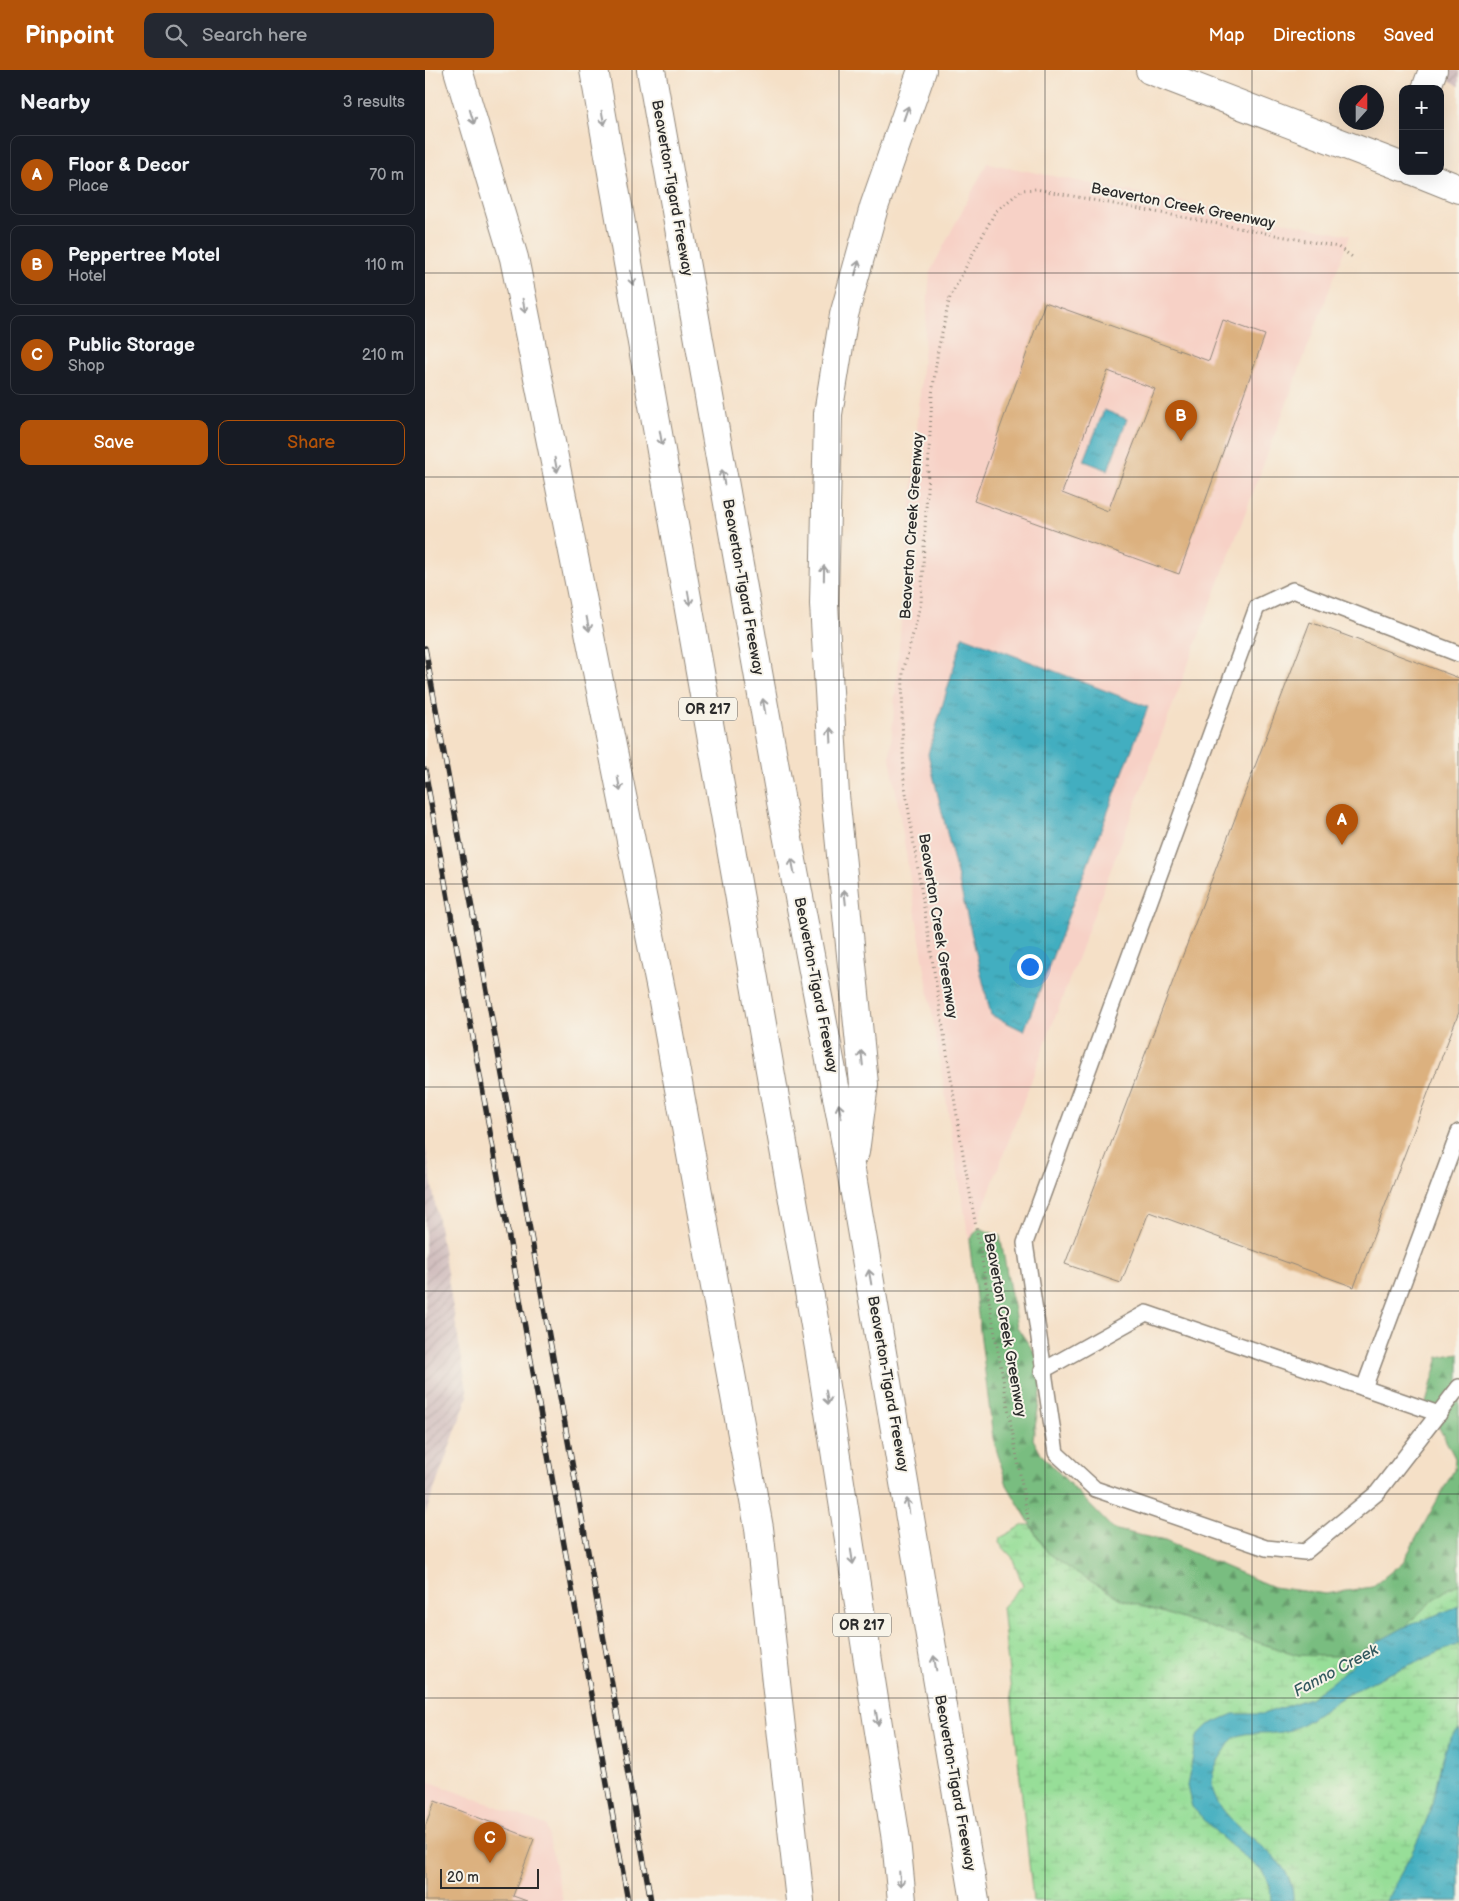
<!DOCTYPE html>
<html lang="en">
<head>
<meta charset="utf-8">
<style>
  :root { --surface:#171b24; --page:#242831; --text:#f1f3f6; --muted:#9ea1a6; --line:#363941; --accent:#b45309 }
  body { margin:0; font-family:"Balsamiq Sans",sans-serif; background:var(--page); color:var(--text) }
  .controls { position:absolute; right:15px; top:15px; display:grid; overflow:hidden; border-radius:10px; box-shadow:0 5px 20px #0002 }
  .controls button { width:45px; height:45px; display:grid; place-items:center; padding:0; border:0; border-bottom:1px solid var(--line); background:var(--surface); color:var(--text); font:25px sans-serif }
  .compass { position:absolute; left:914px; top:15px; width:45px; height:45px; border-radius:50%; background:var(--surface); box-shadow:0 5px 20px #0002; rotate:21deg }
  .scale { position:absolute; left:15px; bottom:12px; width:99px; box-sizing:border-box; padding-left:5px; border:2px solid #2b2b2b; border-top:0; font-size:14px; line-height:18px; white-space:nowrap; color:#2b2b2b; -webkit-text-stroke:4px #f7f3e8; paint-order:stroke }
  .you { position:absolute; left:604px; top:896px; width:18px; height:18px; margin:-12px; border:4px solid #fff; border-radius:50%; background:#1a73e8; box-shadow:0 0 0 8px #1a73e833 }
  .badge { display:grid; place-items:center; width:32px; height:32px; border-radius:50%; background:var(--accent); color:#fff; font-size:16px; font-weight:700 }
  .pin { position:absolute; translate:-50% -41px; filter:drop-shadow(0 1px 2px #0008) }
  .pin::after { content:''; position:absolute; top:26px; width:18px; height:15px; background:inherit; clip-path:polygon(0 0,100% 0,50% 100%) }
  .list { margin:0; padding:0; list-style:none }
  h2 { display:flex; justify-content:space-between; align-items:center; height:65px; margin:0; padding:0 20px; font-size:21px }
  h2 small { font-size:16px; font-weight:400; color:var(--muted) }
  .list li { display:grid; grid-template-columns:32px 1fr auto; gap:15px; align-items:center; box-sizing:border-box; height:80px; margin:0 10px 10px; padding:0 10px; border:1px solid var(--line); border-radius:10px }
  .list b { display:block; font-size:19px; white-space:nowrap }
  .list p { margin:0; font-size:16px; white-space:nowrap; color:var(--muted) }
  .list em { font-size:16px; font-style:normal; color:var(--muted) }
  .actions { display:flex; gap:10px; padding:15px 20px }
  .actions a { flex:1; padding:11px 0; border:1px solid var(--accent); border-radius:10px; text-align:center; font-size:18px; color:var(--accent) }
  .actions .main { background:var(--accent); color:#fff }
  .icon { flex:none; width:28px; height:28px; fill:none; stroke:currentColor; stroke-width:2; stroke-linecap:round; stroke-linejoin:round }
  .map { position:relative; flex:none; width:1034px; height:1831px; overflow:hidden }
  header { display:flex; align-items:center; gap:30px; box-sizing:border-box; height:70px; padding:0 25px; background:var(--accent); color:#fff }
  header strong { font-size:24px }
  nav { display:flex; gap:28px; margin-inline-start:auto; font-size:18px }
  .search { width:350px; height:45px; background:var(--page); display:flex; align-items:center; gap:12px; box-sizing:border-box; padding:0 18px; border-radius:10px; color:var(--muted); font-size:19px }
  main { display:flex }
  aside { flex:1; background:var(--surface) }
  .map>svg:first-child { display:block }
  .built { fill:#f7d1c6 }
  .industrial { fill:url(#industrial-furrows) }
  .forest { fill:url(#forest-firs); stroke:#527456 }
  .wetland { fill:url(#wetland-marsh); stroke:#618462 }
  .water { fill:url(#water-ripples); stroke:#366c76 }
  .building { fill:#dcb17f; fill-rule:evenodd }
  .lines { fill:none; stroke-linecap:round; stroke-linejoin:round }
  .service-casing { stroke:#908679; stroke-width:18 }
  .minor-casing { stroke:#908679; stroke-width:30 }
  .secondary-casing { stroke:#908679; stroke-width:30 }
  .motorway-casing { stroke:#908679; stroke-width:30 }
  .path { stroke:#908679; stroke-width:3; stroke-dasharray:1 4; stroke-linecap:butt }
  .service { stroke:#fff; stroke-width:15 }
  .minor { stroke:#fff; stroke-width:28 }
  .secondary { stroke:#fff; stroke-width:28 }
  .motorway { stroke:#fff; stroke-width:28 }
  .rail-casing { stroke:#2b2b2b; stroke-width:5.5 }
  .rail { stroke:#f7f3e8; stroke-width:4; stroke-dasharray:11; stroke-linecap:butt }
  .oneway { stroke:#a0a0a0 }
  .grid { fill:none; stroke:#2b2b2b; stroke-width:1; stroke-opacity:0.55 }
  .labels { text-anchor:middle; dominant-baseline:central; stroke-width:4; stroke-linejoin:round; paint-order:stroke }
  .shield { fill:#f7f3e8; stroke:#686764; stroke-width:1 }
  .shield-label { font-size:14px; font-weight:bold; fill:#2b2b2b }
  .street-label { font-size:15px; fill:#2b2b2b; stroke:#f7f3e8 }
  .water-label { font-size:16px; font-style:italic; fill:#33595f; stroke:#f7f3e8 }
</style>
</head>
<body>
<header>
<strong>Pinpoint</strong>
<div class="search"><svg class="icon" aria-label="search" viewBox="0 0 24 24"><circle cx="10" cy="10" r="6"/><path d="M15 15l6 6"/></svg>Search here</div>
<nav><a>Map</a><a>Directions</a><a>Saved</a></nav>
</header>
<main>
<aside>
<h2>Nearby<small>3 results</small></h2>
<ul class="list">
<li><span class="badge">A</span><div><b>Floor &amp; Decor</b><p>Place</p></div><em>70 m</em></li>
<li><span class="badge">B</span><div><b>Peppertree Motel</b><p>Hotel</p></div><em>110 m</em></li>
<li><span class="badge">C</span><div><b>Public Storage</b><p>Shop</p></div><em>210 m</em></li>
</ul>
<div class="actions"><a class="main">Save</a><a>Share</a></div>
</aside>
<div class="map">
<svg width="1034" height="1831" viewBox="0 0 1034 1831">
  <defs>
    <pattern id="industrial-furrows" width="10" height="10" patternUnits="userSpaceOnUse" patternTransform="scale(1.25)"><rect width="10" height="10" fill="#d2bfbf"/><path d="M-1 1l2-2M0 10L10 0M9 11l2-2" fill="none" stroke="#b4a4a4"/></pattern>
    <pattern id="forest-firs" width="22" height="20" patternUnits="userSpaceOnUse" patternTransform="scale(1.25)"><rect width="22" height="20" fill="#79bd80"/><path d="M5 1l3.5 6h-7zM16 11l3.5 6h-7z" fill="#639a69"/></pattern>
    <pattern id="wetland-marsh" width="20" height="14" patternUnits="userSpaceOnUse" patternTransform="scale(1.25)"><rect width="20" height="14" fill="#97de98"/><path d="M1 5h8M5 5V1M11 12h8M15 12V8" fill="none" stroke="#82bf83"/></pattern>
    <pattern id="water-ripples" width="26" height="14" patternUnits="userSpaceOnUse" patternTransform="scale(1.25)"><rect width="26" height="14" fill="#42aec0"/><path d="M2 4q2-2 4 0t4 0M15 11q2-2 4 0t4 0" fill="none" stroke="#378e9c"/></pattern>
  </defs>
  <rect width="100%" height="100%" fill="#f7f3e8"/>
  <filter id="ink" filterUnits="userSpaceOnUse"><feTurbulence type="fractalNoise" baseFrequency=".02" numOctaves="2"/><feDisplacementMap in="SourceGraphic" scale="10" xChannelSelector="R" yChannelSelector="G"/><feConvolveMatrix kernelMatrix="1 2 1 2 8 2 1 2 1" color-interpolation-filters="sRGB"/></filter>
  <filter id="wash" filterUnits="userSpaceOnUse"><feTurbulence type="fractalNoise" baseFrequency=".0096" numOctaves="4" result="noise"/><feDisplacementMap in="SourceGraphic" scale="20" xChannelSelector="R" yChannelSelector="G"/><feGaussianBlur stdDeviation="1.12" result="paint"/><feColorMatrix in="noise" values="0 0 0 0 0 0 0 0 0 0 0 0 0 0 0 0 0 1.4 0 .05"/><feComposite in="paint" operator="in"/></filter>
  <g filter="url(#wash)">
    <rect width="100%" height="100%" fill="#f5e0c7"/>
    <g class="built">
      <path d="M562,93L925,165L548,1165L544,1170L465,686L505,202Z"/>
      <path d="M0,1710L121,1755L138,1831H0Z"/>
    </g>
    <g class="industrial">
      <path d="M1009,0H1034V16Z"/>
      <path d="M0,1074L43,1326L0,1445Z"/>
    </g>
    <path class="forest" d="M554,1158L575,1166L592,1257L620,1298L608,1369L616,1384L688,1459L740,1471L848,1517L901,1524L947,1517L978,1492L1029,1400L1030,1388L1001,1333L1014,1287L1034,1283V1514C1002,1526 978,1567 950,1581C938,1588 888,1586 873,1585L697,1530L644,1498L622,1482L582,1415L568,1368L544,1170Z"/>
    <path class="wetland" d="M599,1455H605L622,1482L644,1498L697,1530L873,1585C888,1586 938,1588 950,1581C979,1566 1002,1526 1034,1514V1831H608L577,1537L598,1515L587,1487L574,1473L575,1468Z"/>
    <g class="water">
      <path d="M679,340L702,349L683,400L659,391Z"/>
      <path d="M538,566L723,637L599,961L566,945L503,684Z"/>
      <path d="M1034,1536V1574C999,1589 963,1603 930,1620C908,1631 888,1651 865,1660C850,1666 821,1659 809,1668C805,1671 801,1679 798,1683C777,1712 789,1733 812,1755C835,1777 870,1795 868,1831H846L845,1815L837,1801L796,1767L767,1737L762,1716L772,1666L783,1655L808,1644H838L885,1628L907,1612L954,1571L980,1557Z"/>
      <path d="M1034,1659V1831H961C977,1801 996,1769 1006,1737C1012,1718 1017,1670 1034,1659Z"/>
    </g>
    <g id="blocks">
      <g class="building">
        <path d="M620,232L784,291L798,250L840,265L754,504L549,431ZM683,301L730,319L683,441L637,423Z"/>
        <path d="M885,552L1034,608V942L929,1217L724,1142L696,1213L640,1194Z"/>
        <path d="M10,1731L109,1769L88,1826L102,1831H0V1757Z"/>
      </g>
    </g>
  </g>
  <g filter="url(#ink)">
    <use href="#blocks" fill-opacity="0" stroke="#908679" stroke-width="1"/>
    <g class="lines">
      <g class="service-casing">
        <g id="service">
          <path d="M1034,584L868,520L832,537L600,1173L631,1383L670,1419L841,1478L880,1482L952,1423L1034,1317"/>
          <path d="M617,1301L721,1243L939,1318"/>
          <path d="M1014,1344L939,1318L1034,1062"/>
        </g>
      </g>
      <g class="minor-casing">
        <path id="minor" d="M1001,19L1008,0"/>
      </g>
      <g class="secondary-casing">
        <g id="secondary">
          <path d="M725,0L978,97"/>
          <path d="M989,101L1034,119"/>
        </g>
      </g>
      <g class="motorway-casing">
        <g id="motorway">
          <path d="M33,0L89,188L236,920L334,1458L375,1831"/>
          <path d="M169,0L394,1278L471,1770L477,1831"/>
          <path d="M226,0L358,743L427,1106L550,1831"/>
          <path d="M430,1082L439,1014L410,725L399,534L403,344L419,245L449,137L497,0"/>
        </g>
      </g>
      <path class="path" d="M603,1449L538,1084L479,711L477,648L478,602L496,533L507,325L513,280L525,227L570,142L597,120L611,119L913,177L929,188"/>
      <use href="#service" class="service"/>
      <use href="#minor" class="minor"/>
      <use href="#secondary" class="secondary"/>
      <use href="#motorway" class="motorway"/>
      <g class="rail-casing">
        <g id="rail">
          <path d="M0,578L226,1831"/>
          <path d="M0,700L203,1831"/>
        </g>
      </g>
      <use href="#rail" class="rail"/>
    </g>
    <defs><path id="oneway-shaft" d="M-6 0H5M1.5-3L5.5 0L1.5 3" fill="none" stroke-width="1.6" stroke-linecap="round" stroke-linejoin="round" transform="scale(1.25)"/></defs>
    <g class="oneway">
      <use href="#oneway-shaft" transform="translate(481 43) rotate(-71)"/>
      <use href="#oneway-shaft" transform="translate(47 47) rotate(73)"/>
      <use href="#oneway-shaft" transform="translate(178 48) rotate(79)"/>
      <use href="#oneway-shaft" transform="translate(432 198) rotate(-75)"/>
      <use href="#oneway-shaft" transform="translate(207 208) rotate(80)"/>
      <use href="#oneway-shaft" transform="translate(99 236) rotate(79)"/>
      <use href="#oneway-shaft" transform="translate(236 368) rotate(80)"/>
      <use href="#oneway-shaft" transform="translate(131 395) rotate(79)"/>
      <use href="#oneway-shaft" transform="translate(298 407) rotate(-100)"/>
      <use href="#oneway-shaft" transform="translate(399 503) rotate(-89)"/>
      <use href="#oneway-shaft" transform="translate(264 528) rotate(80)"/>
      <use href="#oneway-shaft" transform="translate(163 554) rotate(79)"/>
      <use href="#oneway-shaft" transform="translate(339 636) rotate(-100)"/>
      <use href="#oneway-shaft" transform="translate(406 665) rotate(-93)"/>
      <use href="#oneway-shaft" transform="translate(194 714) rotate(79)"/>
      <use href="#oneway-shaft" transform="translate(368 796) rotate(-101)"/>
      <use href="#oneway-shaft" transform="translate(420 827) rotate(-96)"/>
      <use href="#oneway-shaft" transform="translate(437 988) rotate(-96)"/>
      <use href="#oneway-shaft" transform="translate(415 1041) rotate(-101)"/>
      <use href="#oneway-shaft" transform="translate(445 1207) rotate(-100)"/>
      <use href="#oneway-shaft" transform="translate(402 1327) rotate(81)"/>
      <use href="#oneway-shaft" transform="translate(483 1436) rotate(-100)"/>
      <use href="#oneway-shaft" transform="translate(427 1487) rotate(81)"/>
      <use href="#oneway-shaft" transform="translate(510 1593) rotate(-100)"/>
      <use href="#oneway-shaft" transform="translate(452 1648) rotate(81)"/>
      <use href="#oneway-shaft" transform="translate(475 1809) rotate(84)"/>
    </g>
  </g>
  <path class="grid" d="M207,0V1831M414,0V1831M620,0V1831M827,0V1831M0,203H1034M0,407H1034M0,610H1034M0,814H1034M0,1017H1034M0,1221H1034M0,1424H1034M0,1628H1034"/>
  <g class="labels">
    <g class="shield">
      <rect x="254" y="627.5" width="58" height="23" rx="4"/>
      <rect x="408" y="1543.5" width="58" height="23" rx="4"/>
    </g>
    <g class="shield-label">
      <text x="283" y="639">OR 217</text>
      <text x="437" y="1555">OR 217</text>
    </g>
    <g class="street-label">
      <text transform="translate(247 118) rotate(80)">Beaverton-Tigard Freeway</text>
      <text transform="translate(758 136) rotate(11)">Beaverton Creek Greenway</text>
      <text transform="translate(487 456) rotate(-86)">Beaverton Creek Greenway</text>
      <text transform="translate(318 517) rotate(80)">Beaverton-Tigard Freeway</text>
      <text transform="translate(513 856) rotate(81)">Beaverton Creek Greenway</text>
      <text transform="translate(391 915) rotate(79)">Beaverton-Tigard Freeway</text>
      <text transform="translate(580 1255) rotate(80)">Beaverton Creek Greenway</text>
      <text transform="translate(463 1314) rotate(80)">Beaverton-Tigard Freeway</text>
      <text transform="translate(530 1713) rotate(80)">Beaverton-Tigard Freeway</text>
    </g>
    <g class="water-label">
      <text transform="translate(911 1601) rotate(-28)">Fanno Creek</text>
    </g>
  </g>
</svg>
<div class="controls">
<button>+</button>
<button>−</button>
</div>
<svg class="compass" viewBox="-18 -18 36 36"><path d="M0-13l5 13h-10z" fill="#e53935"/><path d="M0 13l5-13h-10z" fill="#9ea1a6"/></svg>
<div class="scale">20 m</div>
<div class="you"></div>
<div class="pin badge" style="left:917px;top:775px">A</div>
<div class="pin badge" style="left:756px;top:371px">B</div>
<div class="pin badge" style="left:65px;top:1793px">C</div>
</div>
</main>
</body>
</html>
